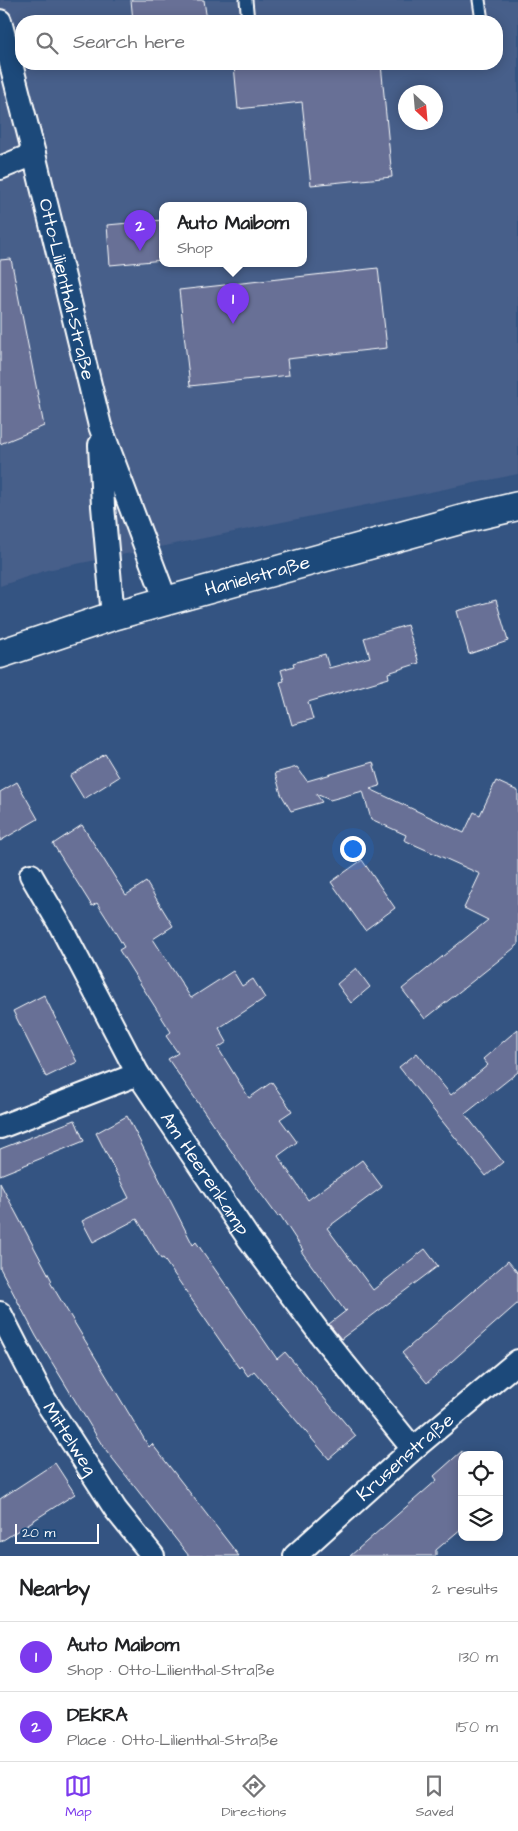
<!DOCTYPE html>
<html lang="en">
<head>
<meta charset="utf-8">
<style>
  :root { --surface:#fff; --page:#f2f2f2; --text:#202124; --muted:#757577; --line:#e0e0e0; --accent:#7c3aed }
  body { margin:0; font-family:"Architects Daughter",sans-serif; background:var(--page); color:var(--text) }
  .controls { position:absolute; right:15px; bottom:15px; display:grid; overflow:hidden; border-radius:10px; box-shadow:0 2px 12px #0003 }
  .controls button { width:45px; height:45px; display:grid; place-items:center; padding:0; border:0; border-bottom:1px solid var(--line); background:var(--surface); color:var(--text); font:25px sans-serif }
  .compass { position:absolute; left:398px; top:85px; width:45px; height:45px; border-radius:50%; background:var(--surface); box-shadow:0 2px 12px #0003; rotate:154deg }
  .scale { position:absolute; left:15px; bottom:12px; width:84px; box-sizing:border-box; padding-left:5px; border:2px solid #fff; border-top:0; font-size:14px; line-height:18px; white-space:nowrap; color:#fff; -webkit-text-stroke:4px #1f4a7a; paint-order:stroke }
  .you { position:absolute; left:352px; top:848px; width:18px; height:18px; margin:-12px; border:4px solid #fff; border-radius:50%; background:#1a73e8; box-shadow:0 0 0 8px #1a73e833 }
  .badge { display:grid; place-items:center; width:32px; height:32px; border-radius:50%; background:var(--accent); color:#fff; font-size:16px; font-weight:700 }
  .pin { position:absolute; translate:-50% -41px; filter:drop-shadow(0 1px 2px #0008) }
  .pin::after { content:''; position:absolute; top:26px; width:18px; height:15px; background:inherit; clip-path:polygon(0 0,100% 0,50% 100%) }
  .popup { position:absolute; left:159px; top:202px; width:148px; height:65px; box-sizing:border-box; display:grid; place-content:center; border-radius:10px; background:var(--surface); filter:drop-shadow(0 1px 4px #0005); font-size:16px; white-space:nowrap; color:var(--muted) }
  .popup b { font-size:19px; color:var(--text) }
  .popup::after { content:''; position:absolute; left:50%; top:100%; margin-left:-10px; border:10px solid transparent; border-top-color:var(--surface) }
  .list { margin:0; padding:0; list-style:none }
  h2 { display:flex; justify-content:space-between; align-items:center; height:65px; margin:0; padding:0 20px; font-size:21px }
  h2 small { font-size:16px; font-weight:400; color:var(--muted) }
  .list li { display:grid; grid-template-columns:32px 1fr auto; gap:15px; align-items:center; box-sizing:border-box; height:70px; padding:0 20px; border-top:1px solid var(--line) }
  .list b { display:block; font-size:19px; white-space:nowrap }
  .list p { margin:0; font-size:16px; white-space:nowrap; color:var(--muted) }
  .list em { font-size:16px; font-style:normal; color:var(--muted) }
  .icon { flex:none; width:28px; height:28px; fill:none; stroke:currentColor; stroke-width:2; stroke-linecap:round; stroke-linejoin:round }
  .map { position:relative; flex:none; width:518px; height:1556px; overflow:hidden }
  .search { position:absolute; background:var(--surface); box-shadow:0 2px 12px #0003; left:15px; right:15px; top:15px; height:55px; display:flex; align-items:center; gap:12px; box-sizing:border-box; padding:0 18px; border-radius:20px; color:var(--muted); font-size:19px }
  .sheet { height:205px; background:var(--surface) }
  nav { display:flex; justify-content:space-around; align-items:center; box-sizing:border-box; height:70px; border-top:1px solid var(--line); background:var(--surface); font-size:14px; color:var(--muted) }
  nav a { display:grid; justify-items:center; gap:2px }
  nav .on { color:var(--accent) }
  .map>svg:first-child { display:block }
  .built { fill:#475f8a; fill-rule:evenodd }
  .building { fill:#677096; stroke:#fff }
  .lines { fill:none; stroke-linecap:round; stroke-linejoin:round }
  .service-casing { stroke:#fff; stroke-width:15 }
  .minor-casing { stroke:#fff; stroke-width:26 }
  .secondary-casing { stroke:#fff; stroke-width:31 }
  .service { stroke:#1f4a7a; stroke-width:11 }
  .minor { stroke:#1f4a7a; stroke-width:22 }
  .secondary { stroke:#1f4a7a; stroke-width:28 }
  .labels { text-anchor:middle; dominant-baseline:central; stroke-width:4; stroke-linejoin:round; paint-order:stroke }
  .street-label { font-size:19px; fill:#fff; stroke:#1f4a7a }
</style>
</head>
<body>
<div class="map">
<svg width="518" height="1556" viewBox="0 0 518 1556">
  <rect width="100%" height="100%" fill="#345482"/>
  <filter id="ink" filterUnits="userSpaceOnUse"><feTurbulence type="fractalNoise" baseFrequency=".02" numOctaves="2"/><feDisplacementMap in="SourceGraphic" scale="10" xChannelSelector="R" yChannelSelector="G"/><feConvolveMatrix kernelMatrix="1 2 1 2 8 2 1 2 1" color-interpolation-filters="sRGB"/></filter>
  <g filter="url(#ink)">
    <path class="built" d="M0,0H518V474L47,570L0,586ZM21,21H497V64H21ZM406,92H436V122H406ZM163,205H303V263H163Z"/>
    <g class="building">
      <path d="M131,0H204L207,21H133Z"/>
      <path d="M249,64H381L392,177L311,185L302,102L238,109L234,65Z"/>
      <path d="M163,220V260L110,265L107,225Z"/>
      <path d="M11,259L44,426L0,444V260Z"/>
      <path d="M378,268L387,348L287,359L289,375L190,386L179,290Z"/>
      <path d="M496,600L508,641L469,654L457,611Z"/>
      <path d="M407,625L419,663L388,673L389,678L308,702L313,719L292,725L280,682L284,681L281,670L294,666L293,663L325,654L329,668L370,657L364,638Z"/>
      <path d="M105,754L119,777L84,799L70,776Z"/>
      <path d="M373,762L380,786L370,789L464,833L474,812L480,815L496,781L518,791V945L425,1019L402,989L488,920L464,908L480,874L404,840L406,835L371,819L363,791L330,800L316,794L322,802L291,811L281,794L275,773L297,767L307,781Z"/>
      <path d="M17,782L38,819L0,841V792Z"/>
      <path d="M82,825L126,895L146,882L173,926L153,939L191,998L233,971L242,986L253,979L265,998L219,1028L227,1042L218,1048L249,1098L272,1082L292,1111L280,1119L297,1142L278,1156L308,1200L362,1160L382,1187L327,1228L373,1290L425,1249L438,1266L341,1339L329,1324L347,1310L345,1311L301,1251L303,1250L280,1215L278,1217L256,1187L168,1059L178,1053L166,1036L171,1032L119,950L124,947L111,925L97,903L92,906L53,844Z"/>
      <path d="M362,860L395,908L365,930L331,882Z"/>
      <path d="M356,968L370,987L351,1003L337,984Z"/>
      <path d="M44,995L77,1062L46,1077L13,1011Z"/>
      <path d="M518,1029V1072L465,1114L503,1162L486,1176L399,1067L417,1053L451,1095L488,1065L483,1059Z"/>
      <path d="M127,1116L193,1245L196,1242L277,1359L285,1352L356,1436L329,1459L254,1371L248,1376L241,1366L239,1368L163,1258L161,1259L137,1219L93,1242L82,1221L129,1198L96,1133Z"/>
      <path d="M75,1120L84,1141L0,1175V1149Z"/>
      <path d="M0,1183L52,1281L50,1282L149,1447L152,1444L239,1556H189L102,1445L36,1336L0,1268Z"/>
      <path d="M508,1261L518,1273V1303L427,1383L402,1353Z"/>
      <path d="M462,1451V1528L436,1550V1556H350L437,1480L434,1476Z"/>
      <path d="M55,1463L75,1494L0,1542V1499Z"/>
    </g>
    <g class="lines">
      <g class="service-casing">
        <g id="service">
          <path d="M246,0L248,21"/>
          <path d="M479,0L482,21"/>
        </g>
      </g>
      <g class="minor-casing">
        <g id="minor">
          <path d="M0,21L34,154"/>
          <path id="s1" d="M0,168L34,154L100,426L166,601"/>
          <path d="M100,445L103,506L113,616"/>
          <path id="s2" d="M31,875L59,923L138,1074L249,1239L321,1335L413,1449"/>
          <path d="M0,1127L138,1074"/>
          <path id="s3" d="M0,1313L43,1397L116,1510L153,1556"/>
          <path id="s4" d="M295,1556L413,1449L518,1361"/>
        </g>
      </g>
      <g class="secondary-casing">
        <g id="secondary">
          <path id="s5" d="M0,654L113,616L166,601L463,519L518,506"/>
        </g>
      </g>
      <use href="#service" class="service"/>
      <use href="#minor" class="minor"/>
      <use href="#secondary" class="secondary"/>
    </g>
  </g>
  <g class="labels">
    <g class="street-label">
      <text stroke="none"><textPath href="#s1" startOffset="176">Otto-Lilienthal-Straße</textPath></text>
      <text stroke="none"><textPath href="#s5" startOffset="269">Hanielstraße</textPath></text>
      <text stroke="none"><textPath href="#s2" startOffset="346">Am Heerenkamp</textPath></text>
      <text stroke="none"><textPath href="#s3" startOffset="144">Mittelweg</textPath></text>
      <text stroke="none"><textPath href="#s4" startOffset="148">Krusenstraße</textPath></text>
    </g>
  </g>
</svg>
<div class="controls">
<button><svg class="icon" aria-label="locate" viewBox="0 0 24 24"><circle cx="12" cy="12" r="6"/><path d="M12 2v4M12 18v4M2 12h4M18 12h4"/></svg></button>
<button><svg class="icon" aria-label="layers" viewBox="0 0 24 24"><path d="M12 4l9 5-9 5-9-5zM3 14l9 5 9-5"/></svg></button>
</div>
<svg class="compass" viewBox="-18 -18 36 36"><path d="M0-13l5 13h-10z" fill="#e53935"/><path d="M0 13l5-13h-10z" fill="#757577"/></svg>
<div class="scale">20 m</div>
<div class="you"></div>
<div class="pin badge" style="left:233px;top:324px">1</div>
<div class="popup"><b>Auto Maibom</b>Shop</div>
<div class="pin badge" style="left:140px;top:251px">2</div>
<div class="search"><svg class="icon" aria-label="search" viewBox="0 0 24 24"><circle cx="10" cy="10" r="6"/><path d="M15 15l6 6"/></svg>Search here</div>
</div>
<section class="sheet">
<h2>Nearby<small>2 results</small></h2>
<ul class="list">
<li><span class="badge">1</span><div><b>Auto Maibom</b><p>Shop · Otto-Lilienthal-Straße</p></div><em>130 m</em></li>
<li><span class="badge">2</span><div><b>DEKRA</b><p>Place · Otto-Lilienthal-Straße</p></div><em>150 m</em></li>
</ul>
</section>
<nav>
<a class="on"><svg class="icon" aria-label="map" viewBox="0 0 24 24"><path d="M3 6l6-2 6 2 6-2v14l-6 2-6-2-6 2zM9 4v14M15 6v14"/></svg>Map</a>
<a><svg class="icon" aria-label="directions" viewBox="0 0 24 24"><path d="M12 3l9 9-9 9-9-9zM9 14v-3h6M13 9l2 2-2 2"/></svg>Directions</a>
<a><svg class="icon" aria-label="saved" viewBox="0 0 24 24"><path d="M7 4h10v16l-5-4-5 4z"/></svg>Saved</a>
</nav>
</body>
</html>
